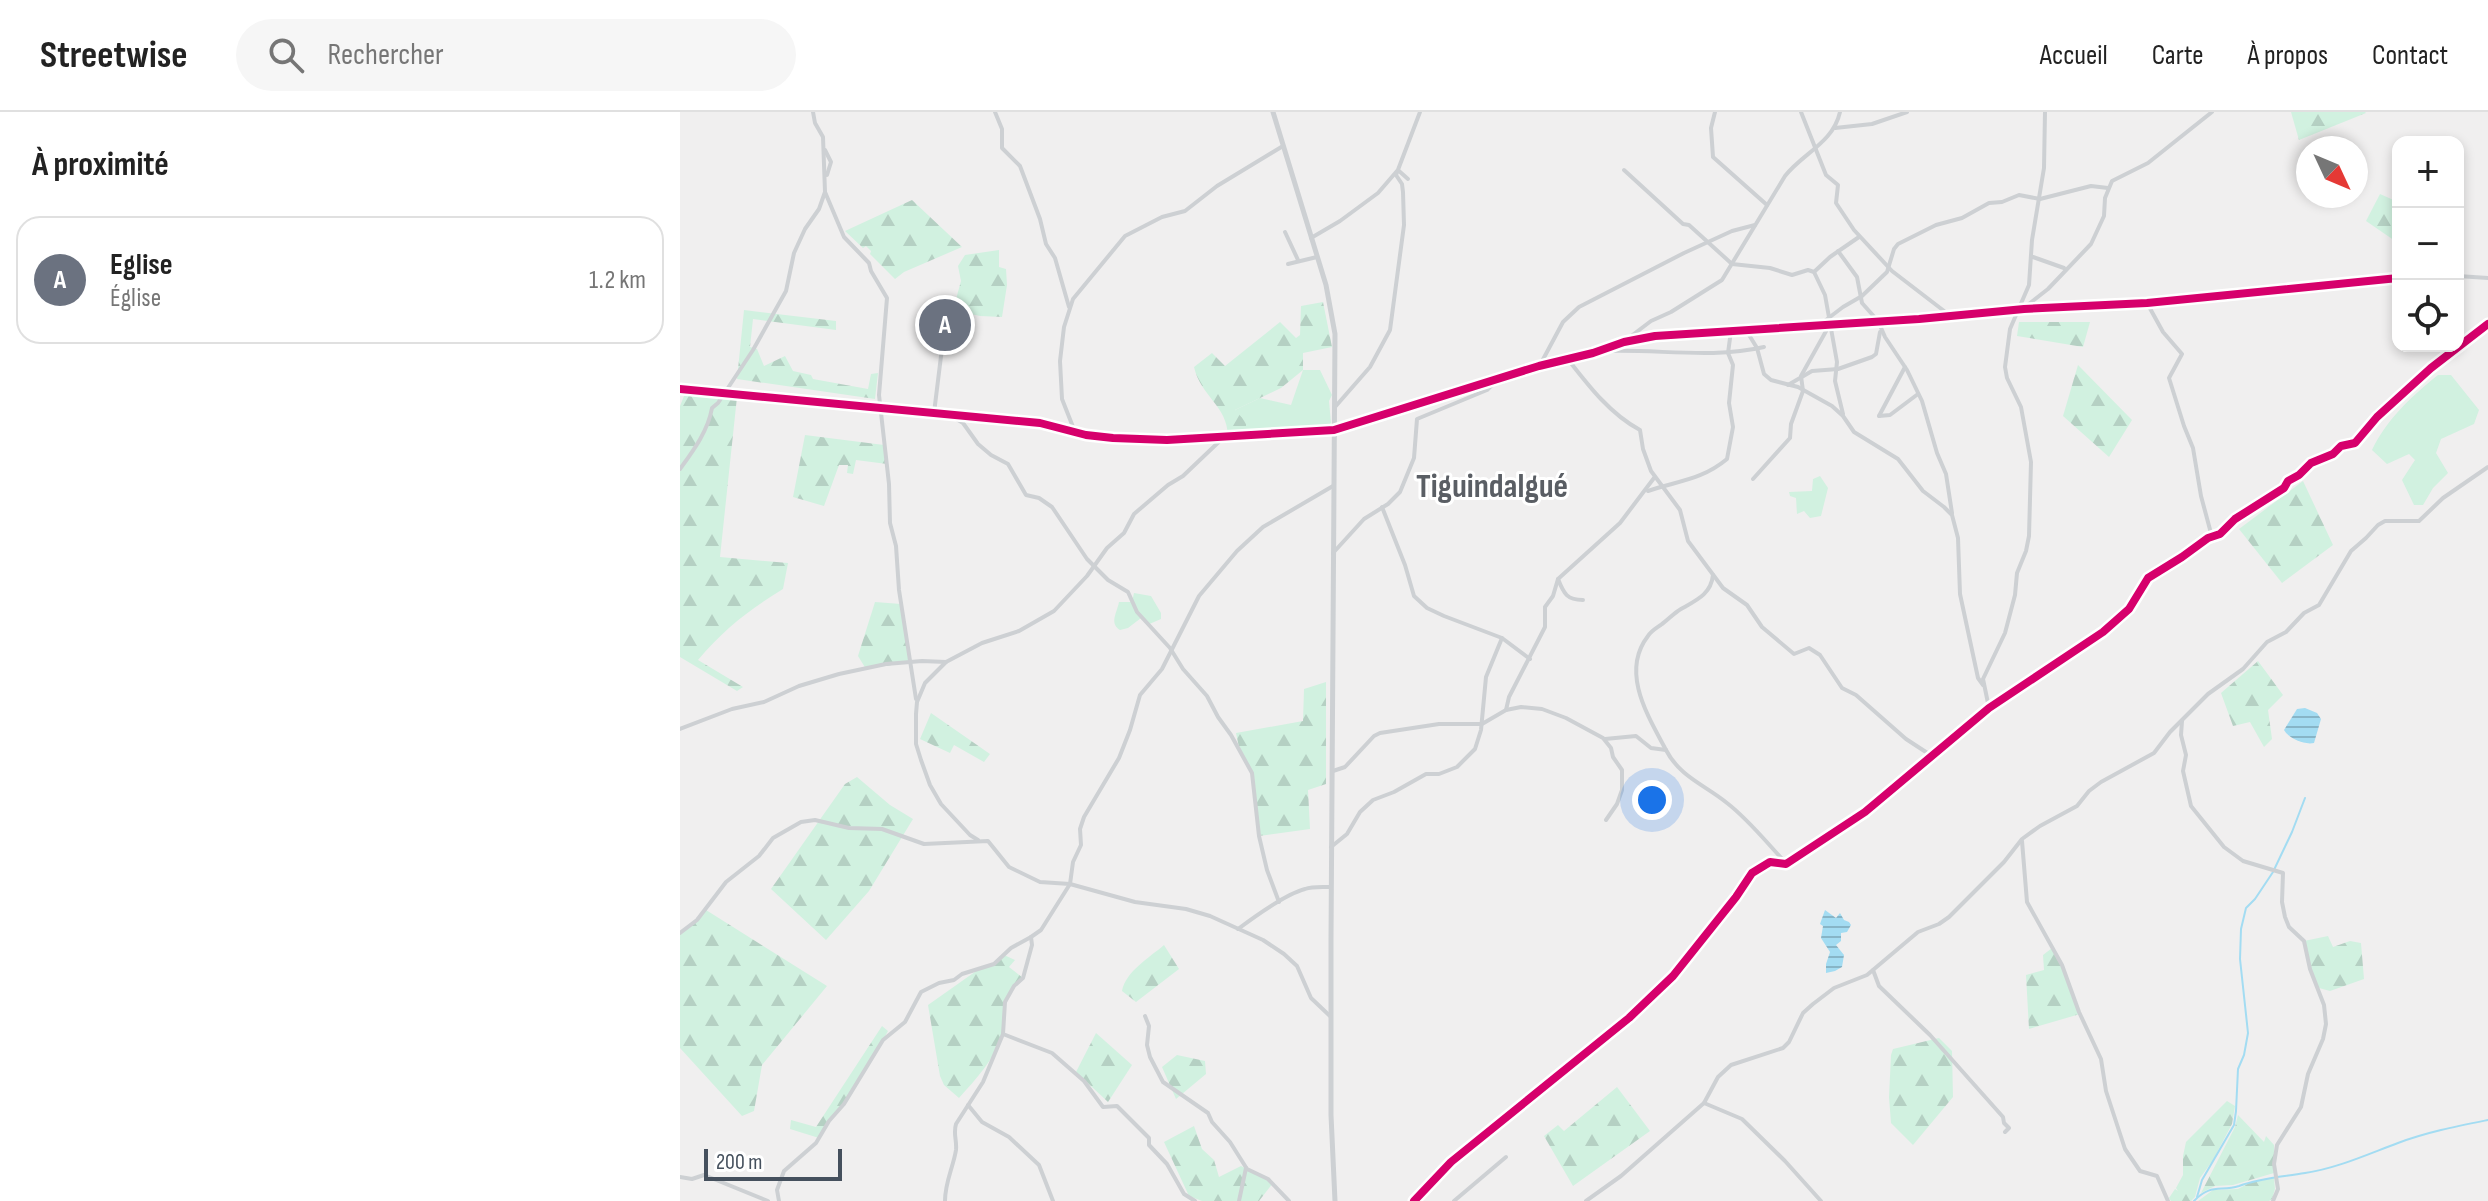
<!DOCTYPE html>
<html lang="fr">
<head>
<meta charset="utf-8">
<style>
  :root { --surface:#fff; --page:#f6f6f6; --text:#222; --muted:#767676; --line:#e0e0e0; --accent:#0b8043 }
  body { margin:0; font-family:"Sofia Sans Condensed",sans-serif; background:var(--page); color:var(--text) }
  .controls { position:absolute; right:24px; top:24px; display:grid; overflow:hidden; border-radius:16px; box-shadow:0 4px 12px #0003 }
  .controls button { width:72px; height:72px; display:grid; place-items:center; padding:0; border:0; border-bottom:2px solid var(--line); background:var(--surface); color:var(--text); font:40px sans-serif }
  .compass { position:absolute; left:1616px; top:24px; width:72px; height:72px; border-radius:50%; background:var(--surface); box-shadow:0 4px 12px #0003; rotate:134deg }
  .scale { position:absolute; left:24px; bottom:20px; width:138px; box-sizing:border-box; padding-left:8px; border:4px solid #45505d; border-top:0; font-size:22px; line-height:28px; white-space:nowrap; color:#45505d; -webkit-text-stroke:6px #fff; paint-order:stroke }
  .you { position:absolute; left:972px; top:688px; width:28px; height:28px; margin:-20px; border:6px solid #fff; border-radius:50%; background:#1a73e8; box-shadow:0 0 0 12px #1a73e833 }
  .badge { display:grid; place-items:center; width:52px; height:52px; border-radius:50%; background:var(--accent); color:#fff; font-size:26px; font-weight:700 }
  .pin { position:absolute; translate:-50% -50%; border:4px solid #fff; box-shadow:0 2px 8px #0006 }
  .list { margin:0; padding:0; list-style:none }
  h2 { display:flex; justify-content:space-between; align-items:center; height:104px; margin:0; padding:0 32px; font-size:34px }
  h2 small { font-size:26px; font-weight:400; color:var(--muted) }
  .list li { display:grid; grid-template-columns:52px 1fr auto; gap:24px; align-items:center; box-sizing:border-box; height:128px; margin:0 16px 16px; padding:0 16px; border:2px solid var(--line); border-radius:24px }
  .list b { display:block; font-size:30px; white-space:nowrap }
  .list p { margin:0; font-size:26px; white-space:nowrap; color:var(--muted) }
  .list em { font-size:26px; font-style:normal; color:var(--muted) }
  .icon { flex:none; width:44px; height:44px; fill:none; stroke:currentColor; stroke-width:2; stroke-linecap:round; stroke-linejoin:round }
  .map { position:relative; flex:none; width:1808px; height:1089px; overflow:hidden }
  header { display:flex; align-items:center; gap:48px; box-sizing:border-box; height:112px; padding:0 40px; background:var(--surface); border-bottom:2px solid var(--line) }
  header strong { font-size:38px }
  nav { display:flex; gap:44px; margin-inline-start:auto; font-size:28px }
  .search { width:560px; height:72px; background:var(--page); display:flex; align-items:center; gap:20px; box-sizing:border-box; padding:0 28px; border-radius:44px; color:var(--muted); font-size:30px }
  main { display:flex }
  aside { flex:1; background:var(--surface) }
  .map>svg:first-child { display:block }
  .green { fill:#d1f1e0 }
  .forest { fill:url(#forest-firs) }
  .water { fill:url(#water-rules) }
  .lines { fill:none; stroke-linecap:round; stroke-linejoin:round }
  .stream { stroke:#a3dcf2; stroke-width:2 }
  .minor { stroke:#cdd0d3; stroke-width:4 }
  .tertiary { stroke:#cdd0d3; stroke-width:5 }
  .cycleway-casing { stroke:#fff; stroke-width:13 }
  .cycleway { stroke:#d6006c; stroke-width:8 }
  .labels { text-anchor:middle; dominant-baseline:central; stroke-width:6; stroke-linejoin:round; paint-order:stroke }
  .quarter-label { font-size:34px; font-weight:bold; fill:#5a5e64; stroke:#fff }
</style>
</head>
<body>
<header>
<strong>Streetwise</strong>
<div class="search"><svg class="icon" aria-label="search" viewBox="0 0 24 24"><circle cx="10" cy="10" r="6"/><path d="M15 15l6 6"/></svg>Rechercher</div>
<nav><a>Accueil</a><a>Carte</a><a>À propos</a><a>Contact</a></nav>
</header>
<main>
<aside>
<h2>À proximité<small></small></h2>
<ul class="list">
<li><span class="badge" style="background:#6b7280">A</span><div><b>Eglise</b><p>Église</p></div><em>1.2 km</em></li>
</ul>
</aside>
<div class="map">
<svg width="1808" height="1089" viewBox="0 0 1808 1089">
  <defs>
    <pattern id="forest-firs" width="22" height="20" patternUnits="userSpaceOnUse" patternTransform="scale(2)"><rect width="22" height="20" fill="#d1f1e0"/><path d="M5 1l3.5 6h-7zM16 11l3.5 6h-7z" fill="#b5d0c3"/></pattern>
    <pattern id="water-rules" width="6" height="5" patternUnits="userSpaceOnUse" patternTransform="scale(2)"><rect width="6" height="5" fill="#a3dcf2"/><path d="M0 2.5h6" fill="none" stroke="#87b5c7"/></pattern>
  </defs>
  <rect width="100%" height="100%" fill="#f0efef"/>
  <g class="green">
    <path d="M623,258H640L652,283L649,289L651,311L642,319L566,324L555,298L580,286L611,293Z"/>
    <path d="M1758,263H1771L1799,298L1794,312L1761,327L1756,341L1768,361L1753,376L1743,393H1734L1722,368L1735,348L1729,342L1707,352L1692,338C1706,308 1733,283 1758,263Z"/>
    <path d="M1140,364L1148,376L1141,404L1130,406L1124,399L1117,402L1116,386L1110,384L1109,380L1132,379L1133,367Z"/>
    <path d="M454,481L471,484L481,501V507L467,513L461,506L448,516L440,518C429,511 437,501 439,490H452Z"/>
  </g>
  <g class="forest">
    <path d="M1611,0H1685L1686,1L1619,28Z"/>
    <path d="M1700,82L1718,90V131L1686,109Z"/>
    <path d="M232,88L282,135L224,160L215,167L190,142L191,139L186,134L183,136L165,119Z"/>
    <path d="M319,138V155L326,157L327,173L322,205L300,204L273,198L281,169L278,154L285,143Z"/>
    <path d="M643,190L652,235L623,241V258L601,276L555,298L566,310V324H548C547,293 521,285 514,255L532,241L545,254L600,210L616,226L620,223L621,194Z"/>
    <path d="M64,198L156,209V218L73,207L70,235L77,237L84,254L105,244L113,259L131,263L133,267L188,277L191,262L198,261L195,287L57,267Z"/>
    <path d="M1339,210H1410L1403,235L1337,224Z"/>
    <path d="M1398,253L1452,308L1429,345L1383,304Z"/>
    <path d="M6,279L57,285L40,445L108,451L103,477C69,498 44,517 18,548L63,575L57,579L0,545V294Z"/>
    <path d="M125,323L204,333L207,352L176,348L173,362L167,361L168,353H159L144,394L113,385Z"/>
    <path d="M1623,369L1653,433L1602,471L1559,417Z"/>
    <path d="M195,490L221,492L231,550L186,557L178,544Z"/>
    <path d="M1578,549L1603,583L1588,598L1592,627L1584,635L1570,610L1553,614L1541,581Z"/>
    <path d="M646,570V672L628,678L630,717L579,724L572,661L560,640L556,621L623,609L624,577Z"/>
    <path d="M251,601L310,642L304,650L274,633L270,641L240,627Z"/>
    <path d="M177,665L210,693L233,707L189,779L146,828L91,777L165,672Z"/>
    <path d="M26,798L147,874L82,953L74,999L62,1004L0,936V821Z"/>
    <path d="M1648,824L1653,835L1670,829L1681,831L1684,867L1650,879L1639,876L1630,857L1624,829Z"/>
    <path d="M484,833L499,857L456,890L442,879C446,859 469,846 484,833Z"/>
    <path d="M1372,836L1382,853L1400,902L1349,917L1346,863L1364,858L1363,843Z"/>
    <path d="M324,843L335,848L329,855L343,866C317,887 330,898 322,923C314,948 296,967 279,986L264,973L260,964L248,893L299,857L314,852Z"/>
    <path d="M202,914L208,919L203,928L164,992L155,1000L139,1026L110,1017L111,1008L136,1015Z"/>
    <path d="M416,921L452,953L428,990L396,960Z"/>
    <path d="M1259,926L1272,939L1273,985L1233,1033L1211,1011L1209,985L1211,943L1213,937Z"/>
    <path d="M497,943L525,949L526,962L496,987L482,955Z"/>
    <path d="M937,975L970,1019L893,1074L864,1024L878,1013L884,1019Z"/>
    <path d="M1547,989L1555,994L1552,1012L1533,1048L1520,1066L1515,1085L1511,1089H1491L1489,1086L1495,1077L1498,1079L1496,1076L1503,1063V1044L1506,1030Z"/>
    <path d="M1558,1003L1584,1030L1586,1024L1594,1033V1061L1553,1073L1535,1074L1521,1081L1555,1015Z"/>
    <path d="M514,1014L522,1037L534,1048L539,1065L561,1054L593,1071L579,1089H522L509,1084L484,1030Z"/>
    <path d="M1594,1066L1595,1077L1592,1087L1589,1089H1518L1533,1078L1558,1077L1569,1071Z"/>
  </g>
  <g class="water">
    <path d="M1625,596L1637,601L1641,607L1634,631C1624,633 1609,627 1604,618L1617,597Z"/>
    <path d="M1145,798L1156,806L1160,801L1164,808L1169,810L1171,813L1167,820L1161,821V829L1156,833L1164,843L1162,855L1155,859L1146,861V852L1150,840L1141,826L1143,814L1140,812Z"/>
  </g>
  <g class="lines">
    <g class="stream">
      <path d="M1517,1085L1522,1068L1554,1013L1556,999L1558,957L1564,943L1568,921L1560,847L1561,817L1566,796L1575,787L1593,760L1612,720L1625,686"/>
      <path d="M1514,1089C1531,1071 1540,1080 1559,1074C1581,1066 1601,1065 1625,1061C1658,1056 1688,1042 1718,1031C1747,1020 1778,1014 1808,1008"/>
    </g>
    <g class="minor">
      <path d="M315,0L322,17V36L340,54L360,107L366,132L375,146L389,195"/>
      <path d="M1035,0L1031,16L1033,45L1087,93"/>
      <path d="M1121,0L1146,63L1158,73L1156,91L1174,118L1212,159L1268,202"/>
      <path d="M1155,16L1192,12L1227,0"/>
      <path d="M145,38L151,50L147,63"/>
      <path d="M944,58L1003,112L1009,113L1052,152L1090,156L1112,163L1128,158L1134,160L1145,183L1157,250L1155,269L1163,302"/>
      <path d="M719,59L728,67"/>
      <path d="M145,80L164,125L189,151L191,159L207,186L199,283L209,372L210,411L216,434L219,478L236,587"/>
      <path d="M605,120L618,148"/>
      <path d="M631,126L660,109L698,81L717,59"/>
      <path d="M1158,139L1177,165L1182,191L1198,209L1205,225L1227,258L1242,289L1257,341L1266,362L1272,401"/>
      <path d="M1353,145L1384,156"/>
      <path d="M608,152L637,145"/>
      <path d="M1134,160L1150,145L1179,125"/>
      <path d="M1778,164L1808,166"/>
      <path d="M1467,191L1483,220L1502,242L1489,266L1504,314L1513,336L1521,384L1532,425"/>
      <path d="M1345,195L1368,177L1411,132L1424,104L1425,86L1432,69L1468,51L1532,0"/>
      <path d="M1142,211L1163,195L1182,184L1207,160L1214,137L1218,132L1256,113L1282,106L1309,91L1322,90L1339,83L1360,87L1411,74L1428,76"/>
      <path d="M1066,218L1077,236L1084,262L1091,268L1118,275L1152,294L1163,304L1174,320L1218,347L1243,379L1264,395L1272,403L1278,426L1280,482L1298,566L1303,573"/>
      <path d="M946,228L971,209L991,200L1042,168L1105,64C1123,41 1153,31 1160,0"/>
      <path d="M926,239C979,237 1032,247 1084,235"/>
      <path d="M887,246C908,273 930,302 960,318L963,337L971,359L1000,398L1008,429L1043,476L1067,493L1082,515L1114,542L1129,536L1140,543L1162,576L1176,583L1226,627L1252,644"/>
      <path d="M860,253L883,210L899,195L1004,141L1052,119L1075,113"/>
      <path d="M1108,273L1132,259L1158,257L1192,245L1196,242L1200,220"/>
      <path d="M0,277L360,311L406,323L433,326L487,328L654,318L859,254L913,241L944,230L975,224L1239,207L1344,197L1467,191L1718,166"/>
      <path d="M655,295L690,255L710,218L724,113L723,80L722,72L716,63L740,0"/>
      <path d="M254,301L263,228"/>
      <path d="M1199,304L1225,255"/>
      <path d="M1199,304L1210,303L1238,282"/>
      <path d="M273,305L283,311L298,332L311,343L328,352L346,383L359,386L372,395L407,447L428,468L448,480L457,500L490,536L503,557L527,584L538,605L551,623L572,661L579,724L587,758L599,790"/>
      <path d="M395,320L382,287L380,249L384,215L393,187L445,124L482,105L505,99L537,74L603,34"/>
      <path d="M0,357C13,339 28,319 32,296L38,291L73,238L106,179L114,141L125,117L139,97L145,80L143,25L135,11L133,0"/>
      <path d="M1073,367L1110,326L1111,312L1123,279L1121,264L1150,212"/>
      <path d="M968,379C997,369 1022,368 1047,347L1053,315L1049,291L1053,253L1048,241L1051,219"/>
      <path d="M702,395L725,453L734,484L747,496L764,504L822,526L850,547"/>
      <path d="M653,441L684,407L708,392L720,380L734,346L737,307L807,278L815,270"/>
      <path d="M878,467C884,482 887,488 903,488"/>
      <path d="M1309,596L1303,567L1325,521L1335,483L1337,461L1346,439L1349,424L1351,350L1341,295L1327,266L1325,255L1330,217L1349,173L1352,128L1364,56L1365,0"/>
      <path d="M826,598L829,585L865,515V495L873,484L878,467L940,411L974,366"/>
      <path d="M1502,609L1501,623L1506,643L1503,659L1511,694L1544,735L1563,749L1603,761L1602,790L1605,805L1609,815L1624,829L1630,857L1644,893L1646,912L1643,927L1628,962L1621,995L1597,1033L1594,1052L1598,1077L1593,1089"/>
      <path d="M0,617L52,597L84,590L119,574L159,562L206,552L242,549L266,550"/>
      <path d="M925,627L956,624L971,636L986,638C1000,665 1025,673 1047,691C1069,708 1086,730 1105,750"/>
      <path d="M986,638C968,604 940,560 968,524C972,518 977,516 982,512C989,507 994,501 1001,497C1017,488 1031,482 1033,463"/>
      <path d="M653,659L665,655L694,624L700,621L759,612H802L826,598L841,595L862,597L886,606L923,626L931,636L933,645L942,658V678L937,692L926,708"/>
      <path d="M298,728L290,723L261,692L250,673L241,648L236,632V602L237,590L245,571L266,550L302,531L339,519L374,499L407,464L427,436L444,421L454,402L488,373L503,364L544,325"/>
      <path d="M1342,729L1347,790L1382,853L1399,900L1421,947L1426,979L1445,1037L1460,1059L1477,1064L1488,1089"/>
      <path d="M651,735L667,722L680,700L693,688L714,680L746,662H759L777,655L795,637L801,618L806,565L822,526"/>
      <path d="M558,817C574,805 606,782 625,777C633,774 643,775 651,775"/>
      <path d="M0,821L17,808L46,770L79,744L93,726L121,710L135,708L169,716L202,717L244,732L308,729L329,755L360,770L390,772L455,790L506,797L530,804L583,828L604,842L617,854L631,886L651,905"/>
      <path d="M1193,858L1199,874L1250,923L1323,1005L1324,1011L1329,1016L1325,1020"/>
      <path d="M465,904L469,914L467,933L470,945L483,970L528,1001L532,1010L550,1030L567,1057L588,1067L609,1089"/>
      <path d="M323,922L372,941L404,969L423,995L437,994L469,1026V1033L487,1052L504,1082L515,1089"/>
      <path d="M1024,991L1062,1007L1105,1049L1141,1089"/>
      <path d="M288,993L302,1010L329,1025L359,1053L373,1089"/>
      <path d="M0,1065L12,1067L24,1063L88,1089"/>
      <path d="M99,1089L97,1078L104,1059L136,1031L149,1009L164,992L203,928L225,910L241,880L259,871L274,868L282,862L314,852L331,836L351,825"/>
      <path d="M265,1089C265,1070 273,1056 276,1038C277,1028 273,1022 276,1012L303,970L323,922L325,890L334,874L343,866L352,833L351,825L361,818L390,772L393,750L401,733L400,717L404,705L439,646L450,618L460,583L482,557L519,484L557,439L583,415L653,374"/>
      <path d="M559,1089L566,1056"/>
      <path d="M734,1089L771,1050L949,906L993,864L1056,785L1072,761L1090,750L1106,752L1185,700L1309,596L1423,520L1449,497L1468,466L1502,445L1528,426L1540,422L1555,407L1604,376L1608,369L1619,363L1631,351L1653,342L1661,334L1675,331L1697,305L1751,256L1808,212"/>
      <path d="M774,1089L826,1045"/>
      <path d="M906,1089L941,1064L1024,991L1038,965L1051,953L1103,936L1109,930L1123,901L1133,892L1154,876L1187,863L1238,820L1259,812L1269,805L1324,750L1342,727L1360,714L1397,694L1409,679L1421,670L1474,641L1490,620L1528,582L1563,557L1587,530L1606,520L1624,501L1639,493L1671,439L1686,426L1698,413L1705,409H1739L1763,386L1808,355"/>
    </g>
    <path class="tertiary" d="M593,0L646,173L655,222L651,828V1003L655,1089"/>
    <g class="cycleway-casing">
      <g id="cycleway">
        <path d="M0,277L360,311L406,323L433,326L487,328L654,318L859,254L913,241L944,230L975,224L1239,207L1344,197L1467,191L1718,166"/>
        <path d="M734,1089L771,1050L949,906L993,864L1056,785L1072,761L1090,750L1106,752L1185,700L1309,596L1423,520L1449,497L1468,466L1502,445L1528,426L1540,422L1555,407L1604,376L1608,369L1619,363L1631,351L1653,342L1661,334L1675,331L1697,305L1751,256L1808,212"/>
      </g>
    </g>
    <use href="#cycleway" class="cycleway"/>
  </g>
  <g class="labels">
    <g class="quarter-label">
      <text x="812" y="374">Tiguindalgué</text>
    </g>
  </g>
</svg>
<div class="controls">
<button>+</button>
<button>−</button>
<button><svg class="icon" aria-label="locate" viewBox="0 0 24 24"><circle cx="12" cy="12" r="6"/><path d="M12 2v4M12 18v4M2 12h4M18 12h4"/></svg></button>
</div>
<svg class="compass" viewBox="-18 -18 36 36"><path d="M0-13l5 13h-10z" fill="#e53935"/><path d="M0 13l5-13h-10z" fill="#767676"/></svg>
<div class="scale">200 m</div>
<div class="you"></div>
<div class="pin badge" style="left:265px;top:213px;background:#6b7280">A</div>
</div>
</main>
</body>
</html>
